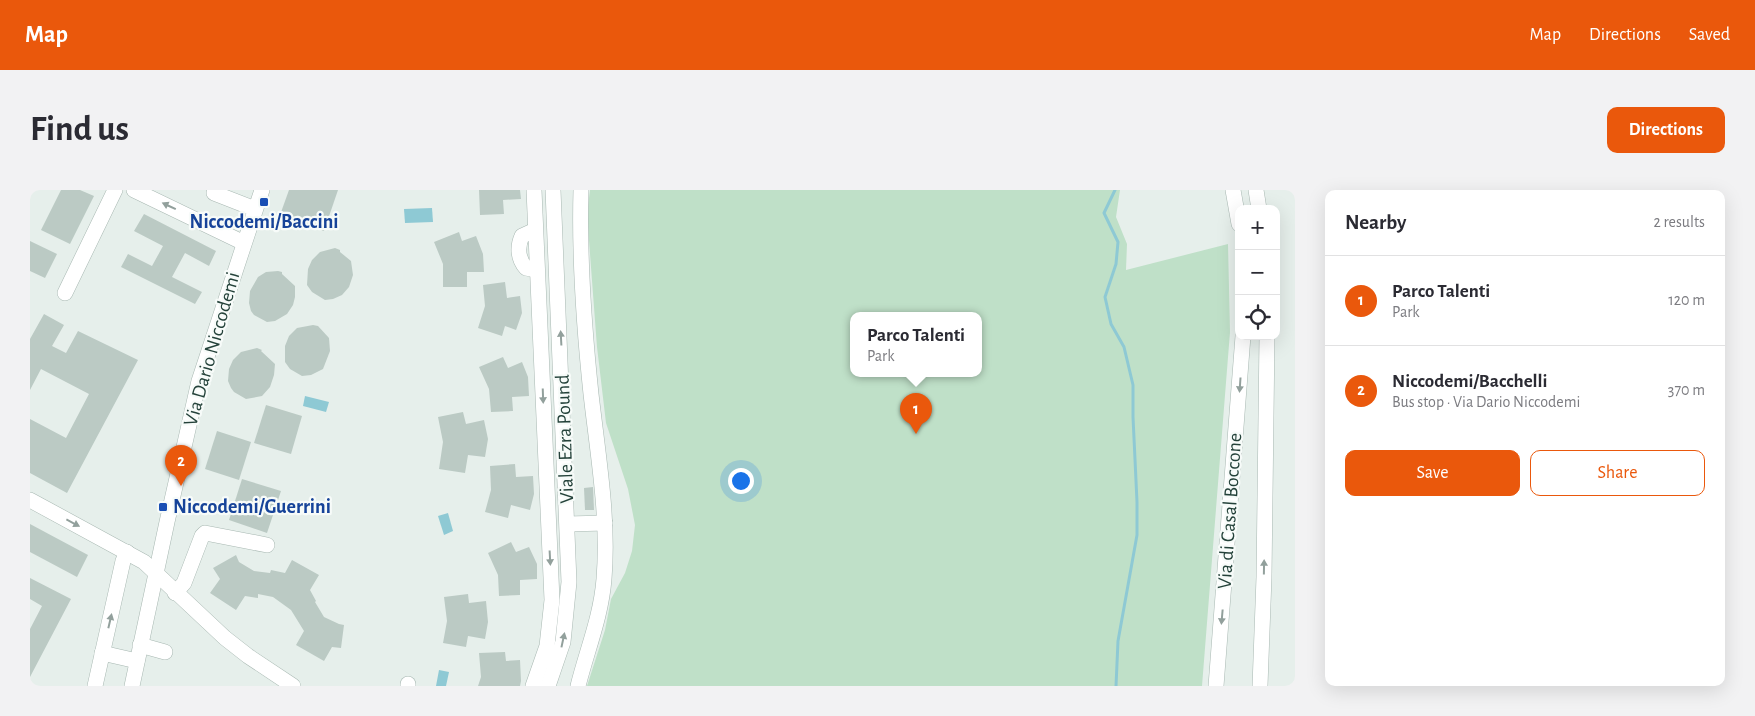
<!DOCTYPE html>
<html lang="en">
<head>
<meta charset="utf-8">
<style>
  :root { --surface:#fff; --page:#f2f2f3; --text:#2b2b33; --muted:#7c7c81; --line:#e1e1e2; --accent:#ea580c }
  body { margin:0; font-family:"Alegreya Sans",sans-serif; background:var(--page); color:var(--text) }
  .controls { position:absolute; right:15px; top:15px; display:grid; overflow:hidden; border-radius:10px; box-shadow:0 5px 20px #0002 }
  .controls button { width:45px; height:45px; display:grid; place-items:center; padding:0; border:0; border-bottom:1px solid var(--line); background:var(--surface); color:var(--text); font:25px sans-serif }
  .you { position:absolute; left:710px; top:290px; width:18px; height:18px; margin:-12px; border:4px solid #fff; border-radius:50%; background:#1a73e8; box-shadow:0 0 0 8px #1a73e833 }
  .badge { display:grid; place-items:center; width:32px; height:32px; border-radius:50%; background:var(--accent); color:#fff; font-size:16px; font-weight:700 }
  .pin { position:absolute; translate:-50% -41px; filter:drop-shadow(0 1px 2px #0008) }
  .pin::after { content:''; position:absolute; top:26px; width:18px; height:15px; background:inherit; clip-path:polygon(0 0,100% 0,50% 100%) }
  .popup { position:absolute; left:820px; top:122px; width:132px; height:65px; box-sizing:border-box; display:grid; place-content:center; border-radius:10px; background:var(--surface); filter:drop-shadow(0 1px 4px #0005); font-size:16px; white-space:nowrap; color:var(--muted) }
  .popup b { font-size:19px; color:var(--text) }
  .popup::after { content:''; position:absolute; left:50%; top:100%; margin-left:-10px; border:10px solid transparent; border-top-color:var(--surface) }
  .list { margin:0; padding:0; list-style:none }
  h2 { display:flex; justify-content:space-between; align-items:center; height:65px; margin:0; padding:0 20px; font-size:21px }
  h2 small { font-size:16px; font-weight:400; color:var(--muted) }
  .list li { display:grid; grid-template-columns:32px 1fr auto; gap:15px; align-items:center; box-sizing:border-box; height:90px; padding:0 20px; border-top:1px solid var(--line) }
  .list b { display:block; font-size:19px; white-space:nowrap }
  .list p { margin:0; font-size:16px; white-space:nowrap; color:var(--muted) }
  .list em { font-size:16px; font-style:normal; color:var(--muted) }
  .actions { display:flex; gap:10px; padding:15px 20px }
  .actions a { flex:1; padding:11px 0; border:1px solid var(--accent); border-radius:10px; text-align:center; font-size:18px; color:var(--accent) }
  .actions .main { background:var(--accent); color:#fff }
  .icon { flex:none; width:28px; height:28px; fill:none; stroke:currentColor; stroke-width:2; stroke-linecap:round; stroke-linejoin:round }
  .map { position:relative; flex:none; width:1265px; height:496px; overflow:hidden; border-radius:10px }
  header { display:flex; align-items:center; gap:30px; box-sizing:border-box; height:70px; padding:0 25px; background:var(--accent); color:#fff }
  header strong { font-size:24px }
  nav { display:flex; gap:28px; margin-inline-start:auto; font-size:18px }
  .intro { display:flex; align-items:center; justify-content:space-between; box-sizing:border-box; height:120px; padding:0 30px }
  h1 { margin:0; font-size:35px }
  .button { padding:12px 22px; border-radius:10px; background:var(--accent); color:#fff; font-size:18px; font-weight:700 }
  main { display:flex; gap:30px; padding:0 30px }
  aside { flex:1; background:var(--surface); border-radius:10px; box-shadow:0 5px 20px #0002 }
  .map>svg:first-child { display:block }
  .green { fill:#bfe0c8; fill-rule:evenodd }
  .water { fill:#8ec9d4 }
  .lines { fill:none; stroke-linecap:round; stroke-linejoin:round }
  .stream { stroke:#8ec9d4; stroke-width:3 }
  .building { fill:#bbcac4 }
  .minor-casing { stroke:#a8b8b2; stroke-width:16 }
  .minor { stroke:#fff; stroke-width:15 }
  .oneway { fill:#92a09c }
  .transit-dot { fill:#1a4fb4; stroke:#f7fbf9; stroke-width:2 }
  .labels { text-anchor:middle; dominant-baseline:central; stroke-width:4.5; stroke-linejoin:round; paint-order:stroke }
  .transit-label { font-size:20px; font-weight:bold; fill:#164399; stroke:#f7fbf9 }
  .street-label { font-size:20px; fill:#24423a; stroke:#f7fbf9 }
</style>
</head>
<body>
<header>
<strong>Map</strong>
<nav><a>Map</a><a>Directions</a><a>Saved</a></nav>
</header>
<div class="intro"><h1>Find us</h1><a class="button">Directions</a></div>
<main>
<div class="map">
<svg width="1265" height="496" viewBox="0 0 1265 496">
  <rect width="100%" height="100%" fill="#e6efeb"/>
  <path class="green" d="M560,0H1090L1086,27L1097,54L1096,80L1198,54L1200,142L1172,496H557L575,440L581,409L595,383L602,361L605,335L598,299L576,233L567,157L557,24ZM824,125H948V183H824Z"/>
  <g class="water">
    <path d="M402,18L403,32L375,33L374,19Z"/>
    <path d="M275,206L299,212L296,222L273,216Z"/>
    <path d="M418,323L423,341L414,345L408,326Z"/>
    <path d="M409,480L419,482L416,496H406Z"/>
  </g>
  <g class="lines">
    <path class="stream" d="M1085,0L1074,23L1088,52L1086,74L1075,107L1081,134L1094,157L1103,195V227L1107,312V345L1088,451L1086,496"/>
  </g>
  <g class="building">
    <path d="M31,0H50L64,6L40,54L11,40Z"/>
    <path d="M259,0H308L294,41L250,25Z"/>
    <path d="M449,0H490L491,9L473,10L474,24L450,25Z"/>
    <path d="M114,24L186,61L179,76L155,63L142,87L172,102L165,114L91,77L98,64L122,76L133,56L104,41Z"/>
    <path d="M429,42L432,51L446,46L453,64L454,82H437V97H413V74L404,52Z"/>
    <path d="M0,51L27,64L15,88L0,81Z"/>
    <path d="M305,58L310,60V62L321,71L323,85L319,97L312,105L303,109L295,110L282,102L277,95L278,79L282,70L290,62Z"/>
    <path d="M248,81L252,82V84L265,96V107L263,115L257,124L245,131L237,132L224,125L221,121L219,113L220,101L228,87L236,82Z"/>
    <path d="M475,92L477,108L490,106L492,123L486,140L475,136L472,146L448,138L455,116L453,95Z"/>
    <path d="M14,124L34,135L22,156L36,163L48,141L108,170L37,303L0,283V229L36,248L59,204L11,179L0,200V149Z"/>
    <path d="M283,135L288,136L299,148L300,161L293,179L281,185L272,186L260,179L255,172V156L259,146L267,138Z"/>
    <path d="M227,158L232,160L231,161L245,174L244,185L240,197L232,206L216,209L204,202L201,198L198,191L199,179L203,170L211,162Z"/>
    <path d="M473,167L478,178L492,172L498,187L499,206L482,207L483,221L461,222L459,199L449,177Z"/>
    <path d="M236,215L272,226L261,264L224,253Z"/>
    <path d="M433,222L436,234L454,230L458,249L455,267L438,265L435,283L409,279L413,252L408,227Z"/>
    <path d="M187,241L221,252L209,290L175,279Z"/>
    <path d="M485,274L486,287L503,286L504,304L500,320L481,315L478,328L455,322L461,300L460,276Z"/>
    <path d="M212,289L251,301L237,343L199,330Z"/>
    <path d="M563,297L564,320H555L554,298Z"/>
    <path d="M0,334L58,365L47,387L0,362Z"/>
    <path d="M481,352L486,362L499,357L507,374V389L490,390V405L469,406L468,385L458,363Z"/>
    <path d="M206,365L209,372L224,381L240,383L241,380L255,383L262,370L289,385L280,400L286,411L285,412L294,427L309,434L314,435L311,458L302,457L294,471L266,455L274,441L261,420L243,407L228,404V408L215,406L206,420L180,403L190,389L183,378Z"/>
    <path d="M0,388L41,409L0,487V439L12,416L0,409Z"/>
    <path d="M438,404L439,413L456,411L458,432L455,449L438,446L436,457L413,453L417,431L414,407Z"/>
    <path d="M475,462L476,471L490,470L491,491L490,496H448L451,487L449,463Z"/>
  </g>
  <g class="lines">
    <g class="minor-casing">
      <g id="minor">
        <path d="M104,0L214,53"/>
        <path d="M1203,0L1209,34"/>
        <path d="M1226,0L1229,19"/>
        <path d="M184,3L225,19"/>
        <path d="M505,40L492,46C487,57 488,69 496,78L507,80"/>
        <path d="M35,103L85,0"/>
        <path d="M0,310L114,372L195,448L218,466L263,496"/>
        <path d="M538,334L575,333"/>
        <path d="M145,403L154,393L172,346L175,343L237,355"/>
        <path d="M110,455L135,462"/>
        <path d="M72,463L107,471"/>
        <path d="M65,496L93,371L97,362"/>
        <path d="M102,496L137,332L169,191L232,0"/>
        <path d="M378,496V494"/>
        <path d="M503,496L517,456L522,410L504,0"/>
        <path d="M518,496L533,452L539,392L523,0"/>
        <path d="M548,496C557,460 571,427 574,389C579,328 568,266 561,204C554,137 549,68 551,0"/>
        <path d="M1186,496L1213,146"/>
        <path d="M1230,496L1234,387L1237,146"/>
      </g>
    </g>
    <use href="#minor" class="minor"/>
  </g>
  <defs><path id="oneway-solid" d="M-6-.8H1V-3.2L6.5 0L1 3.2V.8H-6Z" transform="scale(1.25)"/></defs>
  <g class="oneway">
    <use href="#oneway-solid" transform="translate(139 16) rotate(-155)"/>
    <use href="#oneway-solid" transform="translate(531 148) rotate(-93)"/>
    <use href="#oneway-solid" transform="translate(1210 195) rotate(94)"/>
    <use href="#oneway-solid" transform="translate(513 206) rotate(88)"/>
    <use href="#oneway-solid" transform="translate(43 333) rotate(28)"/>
    <use href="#oneway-solid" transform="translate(520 368) rotate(87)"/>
    <use href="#oneway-solid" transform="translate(1234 377) rotate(-89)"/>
    <use href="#oneway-solid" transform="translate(1192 427) rotate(95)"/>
    <use href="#oneway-solid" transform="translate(80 431) rotate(-77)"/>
    <use href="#oneway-solid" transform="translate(533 450) rotate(-78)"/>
  </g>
  <g class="transit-dot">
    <rect x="229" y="7" width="10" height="10" rx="2.5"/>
    <rect x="128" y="312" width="10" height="10" rx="2.5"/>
  </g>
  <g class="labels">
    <g class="transit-label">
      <text x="234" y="32">Niccodemi/Baccini</text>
      <text x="143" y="317" text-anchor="start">Niccodemi/Guerrini</text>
    </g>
    <g class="street-label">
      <text transform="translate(182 159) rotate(-74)">Via Dario Niccodemi</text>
      <text transform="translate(535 249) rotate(-92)">Viale Ezra Pound</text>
      <text transform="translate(1200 321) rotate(-86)">Via di Casal Boccone</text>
    </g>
  </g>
</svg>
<div class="controls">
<button>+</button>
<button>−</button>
<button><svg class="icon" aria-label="locate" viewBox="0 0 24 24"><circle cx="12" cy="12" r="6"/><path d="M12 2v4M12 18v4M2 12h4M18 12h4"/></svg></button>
</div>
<div class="you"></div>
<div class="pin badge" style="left:886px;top:244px">1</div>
<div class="popup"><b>Parco Talenti</b>Park</div>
<div class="pin badge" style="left:151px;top:296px">2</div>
</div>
<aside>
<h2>Nearby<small>2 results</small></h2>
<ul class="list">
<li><span class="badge">1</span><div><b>Parco Talenti</b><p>Park</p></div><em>120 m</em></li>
<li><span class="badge">2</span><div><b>Niccodemi/Bacchelli</b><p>Bus stop · Via Dario Niccodemi</p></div><em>370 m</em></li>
</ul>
<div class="actions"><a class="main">Save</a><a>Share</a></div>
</aside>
</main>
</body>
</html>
